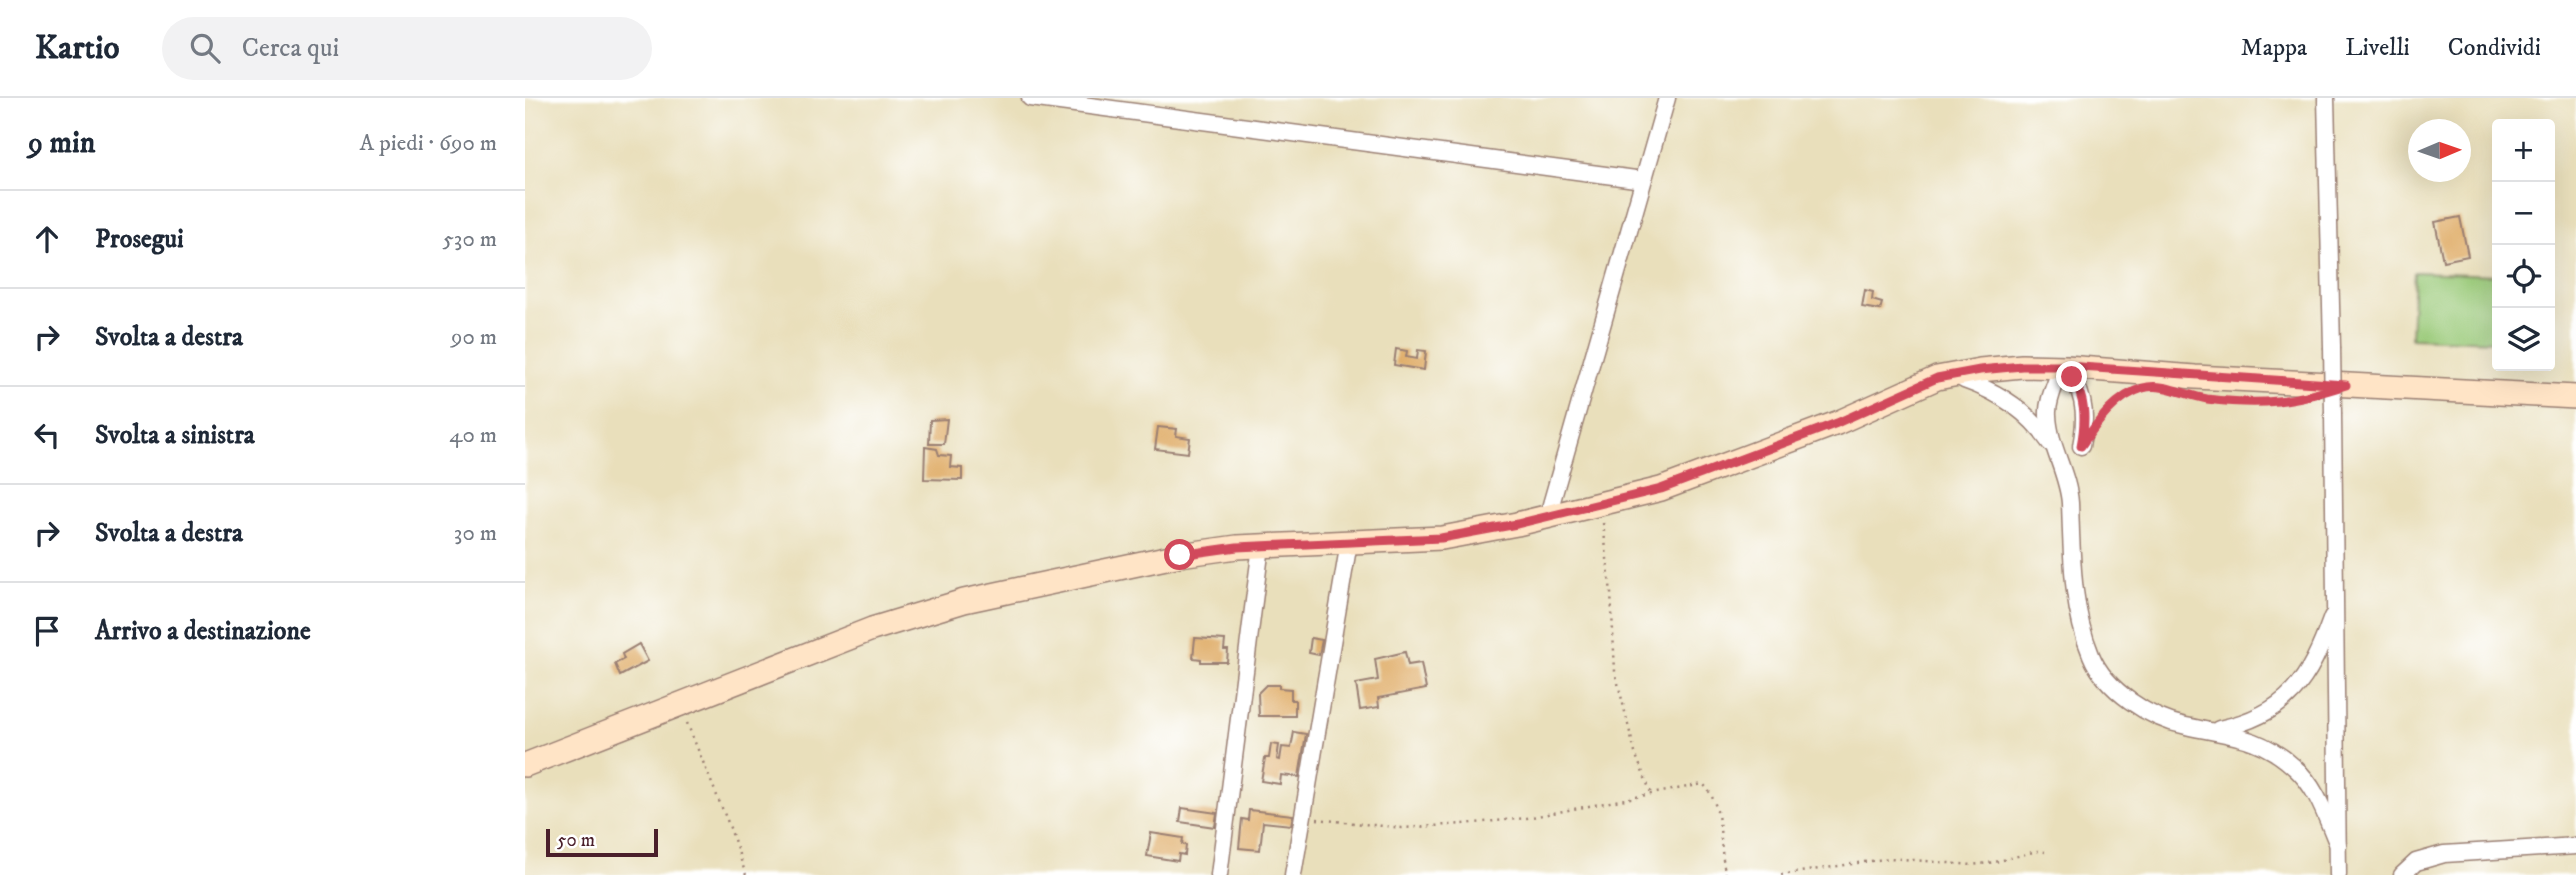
<!DOCTYPE html>
<html lang="it">
<head>
<meta charset="utf-8">
<style>
  :root { --surface:#fff; --page:#f2f2f3; --text:#1f2937; --muted:#747a83; --line:#e0e1e3 }
  body { margin:0; font-family:"IM FELL DW Pica",serif; background:var(--page); color:var(--text) }
  .controls { position:absolute; right:21px; top:21px; display:grid; overflow:hidden; border-radius:7px; box-shadow:0 7px 28px #0002 }
  .controls button { width:63px; height:63px; display:grid; place-items:center; padding:0; border:0; border-bottom:2px solid var(--line); background:var(--surface); color:var(--text); font:35px sans-serif }
  .compass { position:absolute; left:1883px; top:21px; width:63px; height:63px; border-radius:50%; background:var(--surface); box-shadow:0 7px 28px #0002; rotate:88deg }
  .scale { position:absolute; left:21px; bottom:18px; width:112px; box-sizing:border-box; padding-left:7px; border:4px solid #4a1f2b; border-top:0; font-size:19px; line-height:24px; white-space:nowrap; color:#4a1f2b; -webkit-text-stroke:5px #fff; paint-order:stroke }
  .stop { position:absolute; width:21px; height:21px; margin:-16px; border:5px solid #d1495b; border-radius:50%; background:#fff }
  .stop.end { background:#d1495b; border-color:#fff; box-shadow:0 2px 7px #0008 }
  .list { margin:0; padding:0; list-style:none }
  h2 { display:flex; justify-content:space-between; align-items:center; height:91px; margin:0; padding:0 28px; font-size:30px }
  h2 small { font-size:23px; font-weight:400; color:var(--muted) }
  .list li { display:grid; grid-template-columns:46px 1fr auto; gap:21px; align-items:center; box-sizing:border-box; height:98px; padding:0 28px; border-top:2px solid var(--line) }
  .list b { display:block; font-size:26px; white-space:nowrap }
  .list em { font-size:23px; font-style:normal; color:var(--muted) }
  .icon { flex:none; width:38px; height:38px; fill:none; stroke:currentColor; stroke-width:2; stroke-linecap:round; stroke-linejoin:round }
  .map { position:relative; flex:none; width:2051px; height:777px; overflow:hidden }
  header { display:flex; align-items:center; gap:42px; box-sizing:border-box; height:98px; padding:0 35px; background:var(--surface); border-bottom:2px solid var(--line) }
  header strong { font-size:33px }
  nav { display:flex; gap:38px; margin-inline-start:auto; font-size:24px }
  .search { width:490px; height:63px; background:var(--page); display:flex; align-items:center; gap:18px; box-sizing:border-box; padding:0 24px; border-radius:38px; color:var(--muted); font-size:26px }
  main { display:flex }
  aside { flex:1; background:var(--surface) }
  .map>svg:first-child { display:block }
  .green { fill:#99c977; stroke:#727451; stroke-width:2 }
  .building { fill:#e0ae6a }
  .lines { fill:none; stroke-linecap:round; stroke-linejoin:round }
  .minor-casing { stroke:#9a7f73; stroke-width:19 }
  .secondary-casing { stroke:#9a7f73; stroke-width:26 }
  .path { stroke:#9a7f73; stroke-width:2.5; stroke-dasharray:2 5; stroke-linecap:butt }
  .minor { stroke:#fff; stroke-width:16 }
  .secondary { stroke:#ffe4c6; stroke-width:23 }
  .minor-bridge-casing { stroke:#9a7f73; stroke-width:19; stroke-linecap:butt }
  .minor-bridge { stroke:#fff; stroke-width:16 }
  .route { stroke:#d1495b; stroke-width:9 }
</style>
</head>
<body>
<header>
<strong>Kartio</strong>
<div class="search"><svg class="icon" aria-label="search" viewBox="0 0 24 24"><circle cx="10" cy="10" r="6"/><path d="M15 15l6 6"/></svg>Cerca qui</div>
<nav><a>Mappa</a><a>Livelli</a><a>Condividi</a></nav>
</header>
<main>
<aside>
<h2>9 min<small>A piedi · 690 m</small></h2>
<ul class="list">
<li><svg class="icon" aria-label="ahead" viewBox="0 0 24 24"><path d="M12 20V5M6 11l6-6 6 6"/></svg><div><b>Prosegui</b></div><em>530 m</em></li>
<li><svg class="icon" aria-label="right" viewBox="0 0 24 24"><path d="M7 20v-9h11M14 6l5 5-5 5"/></svg><div><b>Svolta a destra</b></div><em>90 m</em></li>
<li><svg class="icon" aria-label="left" viewBox="0 0 24 24"><path d="M17 20v-9H6M10 6l-5 5 5 5"/></svg><div><b>Svolta a sinistra</b></div><em>40 m</em></li>
<li><svg class="icon" aria-label="right" viewBox="0 0 24 24"><path d="M7 20v-9h11M14 6l5 5-5 5"/></svg><div><b>Svolta a destra</b></div><em>30 m</em></li>
<li><svg class="icon" aria-label="arrive" viewBox="0 0 24 24"><path d="M6 21V4h12l-3 4 3 4H6"/></svg><div><b>Arrivo a destinazione</b></div></li>
</ul>
</aside>
<div class="map">
<svg width="2051" height="777" viewBox="0 0 2051 777">
  <rect width="100%" height="100%" fill="#fff"/>
  <filter id="ink" filterUnits="userSpaceOnUse"><feTurbulence type="fractalNoise" baseFrequency=".0143" numOctaves="2"/><feDisplacementMap in="SourceGraphic" scale="14" xChannelSelector="R" yChannelSelector="G"/><feConvolveMatrix kernelMatrix="1 2 1 2 8 2 1 2 1" color-interpolation-filters="sRGB"/></filter>
  <filter id="wash" filterUnits="userSpaceOnUse"><feTurbulence type="fractalNoise" baseFrequency=".00686" numOctaves="4" result="noise"/><feDisplacementMap in="SourceGraphic" scale="28" xChannelSelector="R" yChannelSelector="G"/><feGaussianBlur stdDeviation="1.57" result="paint"/><feColorMatrix in="noise" values="0 0 0 0 0 0 0 0 0 0 0 0 0 0 0 0 0 1.4 0 .05"/><feComposite in="paint" operator="in"/></filter>
  <g filter="url(#wash)">
    <rect width="100%" height="100%" fill="#e9dfbb"/>
    <path class="green" d="M1889,174L1972,177V243L1886,240Z"/>
    <g id="blocks">
      <g class="building">
        <path d="M1935,119L1943,158L1918,163L1910,124Z"/>
        <path d="M1340,192L1348,194L1347,202L1357,205L1355,212L1337,209Z"/>
        <path d="M871,251L882,253L881,259L892,261L893,252L901,253L899,272L869,267Z"/>
        <path d="M422,321L419,346H404L405,322Z"/>
        <path d="M633,329L652,331L651,338L665,340L663,355L630,351Z"/>
        <path d="M400,349L412,351L414,357L426,358L425,369L437,370V382L399,381Z"/>
        <path d="M670,540L700,542L699,552H703L702,564H676V561L668,560Z"/>
        <path d="M786,540L797,542L794,557L784,555Z"/>
        <path d="M114,546L123,563L95,578L90,566L99,561L97,556Z"/>
        <path d="M880,554L883,567L896,565L901,591L853,600L854,609L835,612L831,586L853,582L850,561Z"/>
        <path d="M741,587H754V590L766,591V602H770V618H734L733,595Z"/>
        <path d="M769,634L781,636L774,679L756,677L755,686L736,683L740,660H744L746,646L754,647L752,661L755,662L757,649L766,650Z"/>
        <path d="M657,710L692,715L690,729L655,724Z"/>
        <path d="M724,712L768,717L766,727L738,724L735,752L714,750L717,721L723,722Z"/>
        <path d="M626,735L658,740L657,746L661,747L660,757L654,756L653,763L622,758Z"/>
      </g>
    </g>
  </g>
  <g filter="url(#ink)">
    <use href="#blocks" fill-opacity="0" stroke="#9a7f73" stroke-width="2"/>
    <g class="lines">
      <g class="minor-casing">
        <g id="minor">
          <path d="M505,0L1118,82"/>
          <path d="M1801,0L1807,249"/>
          <path d="M1547,279C1561,301 1561,322 1556,348"/>
          <path d="M1532,281C1528,292 1522,305 1523,317C1524,348 1543,375 1545,405C1547,456 1546,509 1566,557C1580,592 1625,621 1661,628C1704,638 1734,637 1769,669C1792,689 1801,719 1813,747"/>
          <path d="M1439,282C1474,294 1504,314 1525,345"/>
          <path d="M1808,316L1813,777"/>
          <path d="M1023,417L1142,0"/>
          <path d="M1694,631C1763,616 1784,583 1807,519"/>
          <path d="M694,777L736,448"/>
          <path d="M768,777L824,444"/>
          <path d="M1877,777L1891,764L1919,756L2051,748"/>
        </g>
      </g>
      <g class="secondary-casing">
        <path id="secondary" d="M0,667L347,531L439,503L655,457L712,449L917,440L992,426L1136,391L1312,325L1412,280L1455,272L1497,268L1541,269L1670,279L2051,299"/>
      </g>
      <g class="path">
        <path d="M1677,300L1737,305L1757,304"/>
        <path d="M1575,323L1591,306L1609,293"/>
        <path d="M1078,425L1086,495L1090,573L1110,655L1126,695"/>
        <path d="M162,625L204,727L221,777"/>
        <path d="M792,721L877,730L938,726L1002,720L1178,686C1200,708 1193,748 1201,777"/>
        <path d="M1256,777L1365,760L1447,767L1470,764L1512,753L1520,754"/>
      </g>
      <use href="#minor" class="minor"/>
      <use href="#secondary" class="secondary"/>
      <g class="minor-bridge-casing">
        <path id="minor-bridge" d="M1807,249L1808,316"/>
      </g>
      <use href="#minor-bridge" class="minor-bridge"/>
    </g>
  </g>
  <g class="lines" filter="url(#ink)">
    <path class="route" d="M655,457L712,449L916,440L992,426L1136,391L1312,325L1412,280L1455,272L1497,268H1541L1821,287C1768,304 1738,308 1682,301C1662,298 1638,284 1618,290C1590,298 1572,325 1556,348C1561,322 1561,301 1547,279"/>
  </g>
</svg>
<div class="controls">
<button>+</button>
<button>−</button>
<button><svg class="icon" aria-label="locate" viewBox="0 0 24 24"><circle cx="12" cy="12" r="6"/><path d="M12 2v4M12 18v4M2 12h4M18 12h4"/></svg></button>
<button><svg class="icon" aria-label="layers" viewBox="0 0 24 24"><path d="M12 4l9 5-9 5-9-5zM3 14l9 5 9-5"/></svg></button>
</div>
<svg class="compass" viewBox="-18 -18 36 36"><path d="M0-13l5 13h-10z" fill="#e53935"/><path d="M0 13l5-13h-10z" fill="#747a83"/></svg>
<div class="scale">50 m</div>
<div class="stop" style="left:655px;top:457px"></div>
<div class="stop end" style="left:1547px;top:279px"></div>
</div>
</main>
</body>
</html>
